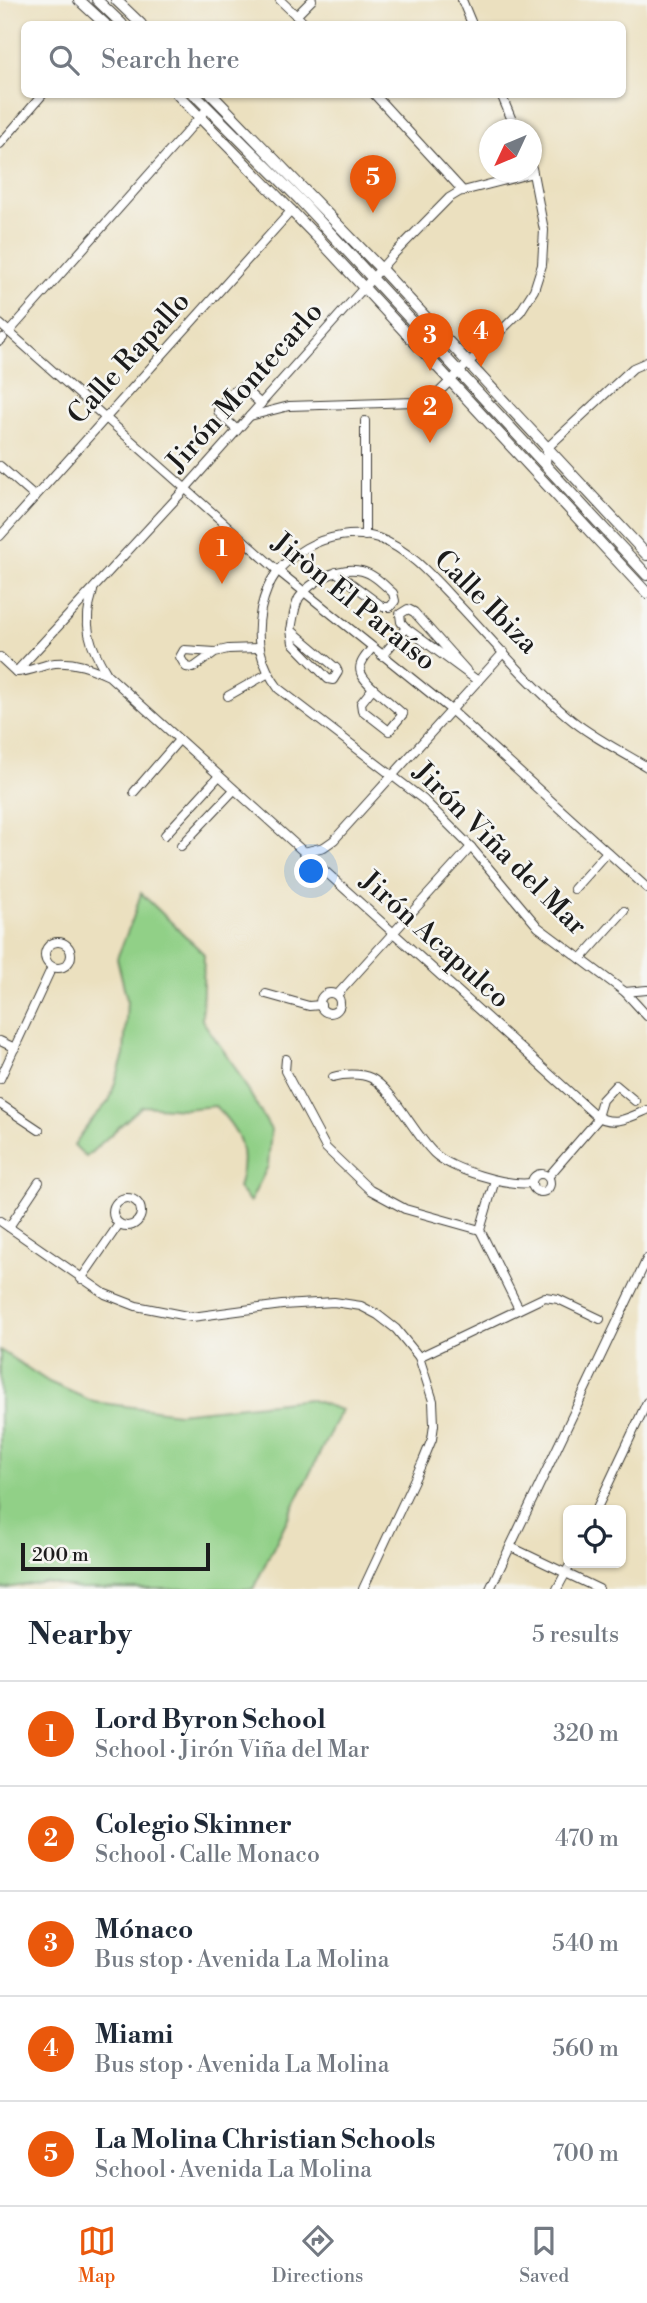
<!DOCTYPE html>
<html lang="en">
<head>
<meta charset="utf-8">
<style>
  :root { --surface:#fff; --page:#f6f6f7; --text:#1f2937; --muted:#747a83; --line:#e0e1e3; --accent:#ea580c }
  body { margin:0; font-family:"Libre Bodoni",serif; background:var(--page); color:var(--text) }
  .controls { position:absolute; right:21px; bottom:21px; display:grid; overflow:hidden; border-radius:10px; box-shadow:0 2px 5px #0004 }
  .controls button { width:63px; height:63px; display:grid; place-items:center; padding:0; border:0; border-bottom:2px solid var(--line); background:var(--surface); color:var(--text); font:35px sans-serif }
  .compass { position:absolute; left:479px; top:119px; width:63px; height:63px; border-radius:50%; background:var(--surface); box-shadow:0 2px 5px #0004; rotate:226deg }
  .scale { position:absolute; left:21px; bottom:18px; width:189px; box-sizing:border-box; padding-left:7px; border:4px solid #1c1c1c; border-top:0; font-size:19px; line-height:24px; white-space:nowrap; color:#1c1c1c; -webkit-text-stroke:5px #f6f6f2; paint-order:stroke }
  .you { position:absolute; left:312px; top:872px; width:24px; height:24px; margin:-18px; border:5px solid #fff; border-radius:50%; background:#1a73e8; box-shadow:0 0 0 10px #1a73e833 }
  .badge { display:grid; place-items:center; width:46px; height:46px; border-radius:50%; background:var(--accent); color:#fff; font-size:23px; font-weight:700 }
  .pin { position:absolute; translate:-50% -58px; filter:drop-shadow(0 2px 4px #0008) }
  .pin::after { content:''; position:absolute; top:37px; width:24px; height:21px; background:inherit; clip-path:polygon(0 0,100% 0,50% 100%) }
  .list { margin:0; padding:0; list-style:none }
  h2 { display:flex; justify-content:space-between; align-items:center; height:91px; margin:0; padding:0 28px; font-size:30px }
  h2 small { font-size:23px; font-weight:400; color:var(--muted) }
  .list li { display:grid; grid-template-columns:46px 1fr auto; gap:21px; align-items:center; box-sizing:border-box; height:105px; padding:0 28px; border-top:2px solid var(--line) }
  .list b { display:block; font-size:26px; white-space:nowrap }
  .list p { margin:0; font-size:23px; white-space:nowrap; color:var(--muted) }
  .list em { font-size:23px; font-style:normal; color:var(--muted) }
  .icon { flex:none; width:38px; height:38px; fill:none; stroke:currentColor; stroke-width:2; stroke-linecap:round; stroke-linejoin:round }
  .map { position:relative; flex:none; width:647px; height:1589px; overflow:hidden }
  .search { position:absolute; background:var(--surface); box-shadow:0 2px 5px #0004; left:21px; right:21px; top:21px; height:77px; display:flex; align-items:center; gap:18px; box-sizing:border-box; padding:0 24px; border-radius:10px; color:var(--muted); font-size:26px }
  .sheet { height:616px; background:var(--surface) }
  nav { display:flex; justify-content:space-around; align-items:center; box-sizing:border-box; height:98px; border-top:2px solid var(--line); background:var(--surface); font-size:19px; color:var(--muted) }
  nav a { display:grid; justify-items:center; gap:4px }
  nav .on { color:var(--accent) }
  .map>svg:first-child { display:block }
  .green { fill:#91d087; stroke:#567652; stroke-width:2 }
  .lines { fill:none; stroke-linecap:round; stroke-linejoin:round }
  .minor-casing { stroke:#3b3934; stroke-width:10 }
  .major-casing { stroke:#3b3934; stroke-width:12 }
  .minor { stroke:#fff; stroke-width:8 }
  .major { stroke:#fff; stroke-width:10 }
  .labels { text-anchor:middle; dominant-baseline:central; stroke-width:5; stroke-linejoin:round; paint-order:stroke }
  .street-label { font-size:28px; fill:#1c1c1c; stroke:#f6f6f2 }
</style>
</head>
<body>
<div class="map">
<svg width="647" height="1589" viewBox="0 0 647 1589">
  <rect width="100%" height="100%" fill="#f6f6f2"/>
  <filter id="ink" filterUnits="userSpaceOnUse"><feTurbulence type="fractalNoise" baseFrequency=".0143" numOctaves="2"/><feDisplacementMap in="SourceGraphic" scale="14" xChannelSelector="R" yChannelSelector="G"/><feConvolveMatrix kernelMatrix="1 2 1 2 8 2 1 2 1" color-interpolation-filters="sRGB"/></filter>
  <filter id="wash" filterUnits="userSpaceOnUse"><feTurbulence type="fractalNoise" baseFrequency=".00686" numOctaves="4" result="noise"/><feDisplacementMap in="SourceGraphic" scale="28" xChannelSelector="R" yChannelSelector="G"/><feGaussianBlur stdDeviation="1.57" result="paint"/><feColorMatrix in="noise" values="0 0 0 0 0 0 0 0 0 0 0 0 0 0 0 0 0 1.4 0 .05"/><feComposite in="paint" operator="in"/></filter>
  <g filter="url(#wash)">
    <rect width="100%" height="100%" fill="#ebe0bf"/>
    <g class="green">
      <path d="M141,893L204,954L202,1020L233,1064L271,1130L268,1166L250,1202L238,1188C249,1151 241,1132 215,1106L184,1109L142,1106L86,1157L74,1145L90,1122L109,1101L124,1055L127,1000L117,958L133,918Z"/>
      <path d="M0,1350L49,1382L94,1402L178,1413L309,1399L341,1410L253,1589H80L44,1582L0,1589Z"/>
    </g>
  </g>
  <g filter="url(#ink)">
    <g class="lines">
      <g class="minor-casing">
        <g id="minor">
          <path d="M280,0L305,24"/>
          <path d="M462,0L472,24"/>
          <path d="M296,16L312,0"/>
          <path d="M374,94L463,191"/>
          <path d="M501,94L516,130"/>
          <path d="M0,144L43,94"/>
          <path d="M0,324L277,570L451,710L647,888"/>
          <path d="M9,332L208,108"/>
          <path d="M0,341L3,338"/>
          <path d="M250,416L289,406L415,402L436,395L520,312L534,290L542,265L544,230L532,168"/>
          <path d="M237,430L220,414L218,411C221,402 233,390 242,387L261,404"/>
          <path d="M0,466L35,497"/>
          <path d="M546,466L547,448L633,368L647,362"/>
          <path d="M0,536L292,210"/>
          <path d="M365,536V421"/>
          <path d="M93,591C82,625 89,645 107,674"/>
          <path d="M291,630C293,620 294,607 299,598C311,581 340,565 362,571C374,574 384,585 393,593L395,601L390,607H383L336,572"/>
          <path d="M291,630L336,668L338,672L333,680L328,679L293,643Z"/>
          <path d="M372,648C357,666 355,671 373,688"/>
          <path d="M215,652L193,668L186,667L180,657L184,650L215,652L228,649L258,648"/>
          <path d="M382,656L406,628"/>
          <path d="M0,657L16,672C30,672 41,665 55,663C75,661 91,668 109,676L595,1115C613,1127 629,1118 647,1110"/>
          <path d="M466,670L414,612L408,609L400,614L401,622L406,628L478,681"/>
          <path d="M16,672L185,489L392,256L449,198L459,192L533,173"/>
          <path d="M373,688L403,714L389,731L362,710L361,703Z"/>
          <path d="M228,696L267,674"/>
          <path d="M647,767C621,751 590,736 567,716C528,683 494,642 459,605C436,581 411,550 378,538C356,531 326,536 306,548C279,564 268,579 261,609C255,640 260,664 279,689L424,800L471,847L538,927L625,992L647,990"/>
          <path d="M134,792L179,740"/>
          <path d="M165,835L219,776"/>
          <path d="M181,846L234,790"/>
          <path d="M304,852L324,847L334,840L504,652"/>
          <path d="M574,889L607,852"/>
          <circle cx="58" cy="955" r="13"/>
          <path d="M581,959L624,911"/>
          <path d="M625,992L647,1016"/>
          <circle cx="330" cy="1003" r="10"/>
          <path d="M266,994L309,1006L321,1005"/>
          <path d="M337,995L471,847"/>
          <path d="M0,1041L15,1048"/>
          <path d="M286,1059L285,1071L326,1148L370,1190L405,1209L480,1230"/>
          <path d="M333,1077C343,1074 361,1073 371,1078C393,1089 414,1134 434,1153C452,1170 507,1186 531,1183"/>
          <path d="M0,1079L52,967"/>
          <path d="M0,1104L39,1130"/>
          <path d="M597,1117L602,1100L616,1085L635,1101"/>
          <circle cx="541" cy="1183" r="9"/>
          <path d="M548,1177L599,1118"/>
          <path d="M495,1180L480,1230L519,1309"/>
          <circle cx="127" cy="1212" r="14"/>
          <path d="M0,1221L105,1294L136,1306L192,1317L282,1305L334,1302L361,1306L378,1315L396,1329L419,1357L433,1401L434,1425L432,1439L423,1461L363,1589"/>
          <path d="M9,1227L39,1182"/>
          <path d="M81,1279L119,1224"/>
          <path d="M419,1357L545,1297L558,1299L600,1319"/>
          <path d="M596,1510L647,1402"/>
          <path d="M511,1547L599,1589"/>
          <path d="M490,1589L647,1259"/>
          <path d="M557,1589L571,1563"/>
        </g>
      </g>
      <g class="major-casing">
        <g id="major">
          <path d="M79,0L105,24"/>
          <path d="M97,0L122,24"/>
          <path d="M116,0L141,24"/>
          <path d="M177,94L316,236L647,593"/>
          <path d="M194,94L299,199L647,575"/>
          <path d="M211,94L381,269L647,555"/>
        </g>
      </g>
      <use href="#minor" class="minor"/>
      <use href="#major" class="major"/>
    </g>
  </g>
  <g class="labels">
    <g class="street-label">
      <text transform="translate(129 358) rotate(-48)">Calle Rapallo</text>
      <text transform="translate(245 387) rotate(-48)">Jirón Montecarlo</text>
      <text transform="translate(354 602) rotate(39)">Jiròn El Paraíso</text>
      <text transform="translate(486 602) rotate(45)">Calle Ibiza</text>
      <text transform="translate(500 849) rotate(45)">Jirón Viña del Mar</text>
      <text transform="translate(435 940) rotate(42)">Jirón Acapulco</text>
    </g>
  </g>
</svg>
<div class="controls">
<button><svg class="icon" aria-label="locate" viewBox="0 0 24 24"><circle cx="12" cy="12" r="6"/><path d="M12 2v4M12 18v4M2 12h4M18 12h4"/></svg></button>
</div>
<svg class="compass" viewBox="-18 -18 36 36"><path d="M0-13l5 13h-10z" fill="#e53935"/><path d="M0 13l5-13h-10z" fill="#747a83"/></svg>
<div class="scale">200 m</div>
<div class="you"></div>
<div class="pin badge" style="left:222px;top:584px">1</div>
<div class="pin badge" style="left:430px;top:443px">2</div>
<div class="pin badge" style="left:430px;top:371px">3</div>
<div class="pin badge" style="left:481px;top:367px">4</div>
<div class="pin badge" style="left:373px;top:213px">5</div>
<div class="search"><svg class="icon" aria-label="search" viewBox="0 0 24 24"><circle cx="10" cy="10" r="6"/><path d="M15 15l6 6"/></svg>Search here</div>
</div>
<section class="sheet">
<h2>Nearby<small>5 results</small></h2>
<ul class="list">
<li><span class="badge">1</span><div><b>Lord Byron School</b><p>School · Jirón Viña del Mar</p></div><em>320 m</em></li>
<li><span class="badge">2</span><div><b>Colegio Skinner</b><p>School · Calle Monaco</p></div><em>470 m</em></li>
<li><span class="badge">3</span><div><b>Mónaco</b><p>Bus stop · Avenida La Molina</p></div><em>540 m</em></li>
<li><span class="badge">4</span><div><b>Miami</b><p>Bus stop · Avenida La Molina</p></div><em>560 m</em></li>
<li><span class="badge">5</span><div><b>La Molina Christian Schools</b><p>School · Avenida La Molina</p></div><em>700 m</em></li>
</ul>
</section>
<nav>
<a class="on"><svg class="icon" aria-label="map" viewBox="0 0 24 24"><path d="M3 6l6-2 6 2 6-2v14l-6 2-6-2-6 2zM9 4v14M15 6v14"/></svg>Map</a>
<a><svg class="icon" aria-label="directions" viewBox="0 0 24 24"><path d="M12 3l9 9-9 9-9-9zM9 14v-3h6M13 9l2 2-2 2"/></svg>Directions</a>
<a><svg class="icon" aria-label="saved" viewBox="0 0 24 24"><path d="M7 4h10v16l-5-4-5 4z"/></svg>Saved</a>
</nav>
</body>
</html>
